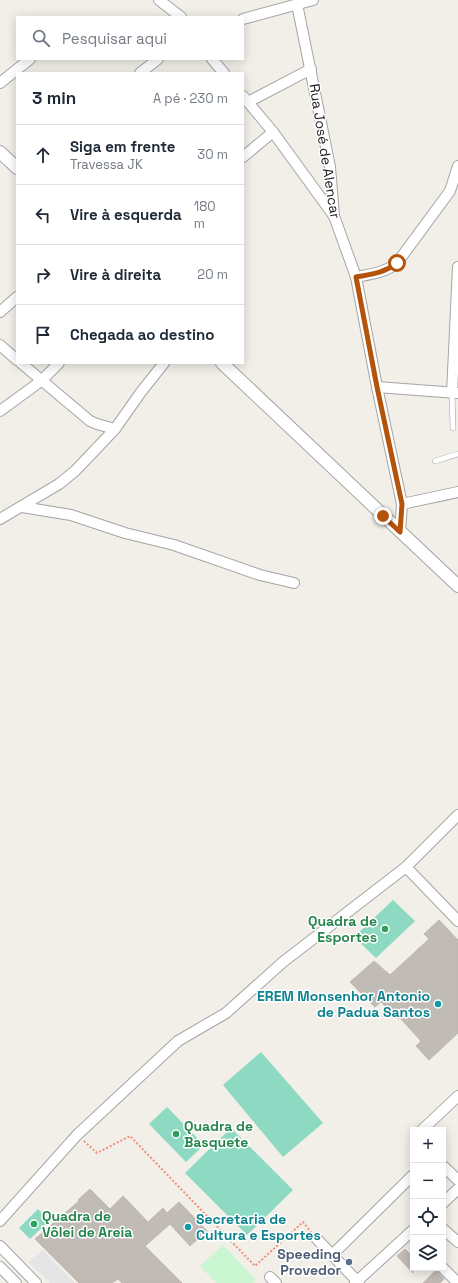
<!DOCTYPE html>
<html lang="pt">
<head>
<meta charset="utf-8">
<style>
  :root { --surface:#fff; --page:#f6f6f7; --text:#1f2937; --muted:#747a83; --line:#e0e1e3 }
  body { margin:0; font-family:"Space Grotesk",sans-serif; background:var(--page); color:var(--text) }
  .controls { position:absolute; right:12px; bottom:12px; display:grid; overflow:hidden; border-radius:0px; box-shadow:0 2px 10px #0003 }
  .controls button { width:36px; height:36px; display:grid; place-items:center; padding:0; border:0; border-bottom:1px solid var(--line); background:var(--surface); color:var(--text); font:20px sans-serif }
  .stop { position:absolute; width:12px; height:12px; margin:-9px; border:3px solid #b45309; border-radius:50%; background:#fff }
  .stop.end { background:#b45309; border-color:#fff; box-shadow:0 1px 4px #0008 }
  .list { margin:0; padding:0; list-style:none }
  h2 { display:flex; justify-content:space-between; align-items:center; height:52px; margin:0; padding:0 16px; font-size:17px }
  h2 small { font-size:13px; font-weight:400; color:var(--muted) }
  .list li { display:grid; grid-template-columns:26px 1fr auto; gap:12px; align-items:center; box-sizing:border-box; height:60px; padding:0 16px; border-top:1px solid var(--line) }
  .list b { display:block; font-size:15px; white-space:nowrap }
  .list p { margin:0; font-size:13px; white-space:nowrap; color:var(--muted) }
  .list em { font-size:13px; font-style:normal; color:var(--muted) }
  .icon { flex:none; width:22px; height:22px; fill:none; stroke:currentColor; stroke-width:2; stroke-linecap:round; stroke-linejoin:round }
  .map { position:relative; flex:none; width:458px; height:1283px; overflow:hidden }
  .search { position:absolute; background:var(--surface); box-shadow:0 2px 10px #0003; left:16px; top:16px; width:228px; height:44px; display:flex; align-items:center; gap:10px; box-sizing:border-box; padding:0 14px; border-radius:0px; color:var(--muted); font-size:15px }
  .panel { position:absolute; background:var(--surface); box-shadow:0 2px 10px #0003; left:16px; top:72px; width:228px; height:292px; border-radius:0px }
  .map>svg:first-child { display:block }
  .park { fill:#caf6d1 }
  .pitch { fill:#8dd9c2 }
  .parking { fill:#e5e5e5 }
  .building { fill:#c1bbb5; stroke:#c1b7ac }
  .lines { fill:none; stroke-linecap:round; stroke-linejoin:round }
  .service-casing { stroke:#a5a5a5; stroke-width:6 }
  .minor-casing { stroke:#a5a5a5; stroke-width:12 }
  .tertiary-casing { stroke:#a5a5a5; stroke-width:14 }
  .path { stroke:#f08f7a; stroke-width:2; stroke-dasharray:2 2; stroke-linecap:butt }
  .service { stroke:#fff; stroke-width:5 }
  .minor { stroke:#fff; stroke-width:10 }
  .tertiary { stroke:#fff; stroke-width:12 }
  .route { stroke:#b45309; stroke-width:5 }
  .leisure-dot { fill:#2e9e5b; stroke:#fff; stroke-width:1.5 }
  .culture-dot { fill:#0f9aa8; stroke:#fff; stroke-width:1.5 }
  .service-dot { fill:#5c6f8a; stroke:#fff; stroke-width:1.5 }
  .labels { text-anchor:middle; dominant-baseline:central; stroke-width:3; stroke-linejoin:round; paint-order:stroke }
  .street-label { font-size:14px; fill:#212121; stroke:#fff }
  .leisure-label { font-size:14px; font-weight:bold; fill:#27864d; stroke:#fff; text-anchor:start }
  .culture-label { font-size:14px; font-weight:bold; fill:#0d838f; stroke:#fff; text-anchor:end }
  .service-label { font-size:14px; font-weight:bold; fill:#4e5e75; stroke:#fff; text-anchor:end }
</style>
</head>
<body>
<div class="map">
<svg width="458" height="1283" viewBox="0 0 458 1283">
  <rect width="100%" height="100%" fill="#f1efe8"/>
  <path class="park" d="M223,1245L256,1280L253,1283H216L200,1266Z"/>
  <g class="pitch">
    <path d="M393,900L415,921L376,958L354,937Z"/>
    <path d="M261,1052L323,1123L283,1157L223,1085Z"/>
    <path d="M167,1107L204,1145L186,1162L149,1124Z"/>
    <path d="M231,1128L293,1190L247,1235L185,1173Z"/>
    <path d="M38,1209L49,1221L30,1239L19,1228Z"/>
  </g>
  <path class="parking" d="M43,1250L75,1283H50L29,1262Z"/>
  <g class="building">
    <path d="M439,920L458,940V1033L429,1060L416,1046L421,1041L400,1018L398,1019L381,1002L375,1007L350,982L374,961L390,975L429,939L424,934Z"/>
    <path d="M90,1189L110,1209L123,1196L148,1222L163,1208L167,1213L179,1202L209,1233L202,1240L200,1237L190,1246L170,1224L145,1246L182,1283H122L118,1279L112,1283H79L35,1239L79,1201L78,1200Z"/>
    <path d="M405,1249L413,1257V1273L397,1256Z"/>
    <path d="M436,1270L444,1279L440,1283H423Z"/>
  </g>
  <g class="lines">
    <g class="service-casing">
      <g id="service">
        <path d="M452,393L453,428"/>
        <path d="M435,461L458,454"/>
      </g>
    </g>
    <g class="minor-casing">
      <g id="minor">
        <path d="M159,0L181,17"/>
        <path d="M297,4L330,167L334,216L356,277L377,387L402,504L400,532"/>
        <path d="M243,19L313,0"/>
        <path d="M212,59L224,73"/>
        <path d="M140,73L158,59"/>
        <path d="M0,83L30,59"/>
        <path d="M243,96L273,132L334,216"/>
        <path d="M248,102L311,69"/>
        <path d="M243,157L273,132"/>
        <path d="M356,277C372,274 384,273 397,263L450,191L458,166"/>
        <path d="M0,312L17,297"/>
        <path d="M0,345L17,360"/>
        <path d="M21,363L90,421L97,424L115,429"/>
        <path d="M377,387L457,393"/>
        <path d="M452,393L458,267"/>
        <path d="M0,411L41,381L59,363"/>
        <path d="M402,504L458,492"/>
        <path d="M22,507L71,515L125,533L174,545L260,575L294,583"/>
        <path d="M0,519L59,484L75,471L115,429L141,392L164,363"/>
        <path d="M406,867L458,921"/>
        <path d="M422,1130L458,1096"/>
        <path d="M443,1166L458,1180"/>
        <path d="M443,1203L458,1189"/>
        <path d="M0,1221L77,1135L178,1041L226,1013L283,962L406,867L458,815"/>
        <path d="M443,1229L458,1242"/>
        <path d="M316,1238L359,1283"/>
        <path d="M0,1246L36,1283"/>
        <path d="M333,1254L413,1175"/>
        <path d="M0,1267L16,1283"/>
        <path d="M443,1268L458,1283"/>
        <path d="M270,1277L276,1283"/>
        <path d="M355,1283L413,1230"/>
      </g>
    </g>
    <g class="tertiary-casing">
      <g id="tertiary">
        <path d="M0,152L17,168"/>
        <path d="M222,363L458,586"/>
      </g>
    </g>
    <path class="path" d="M84,1141L97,1153L130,1136L255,1266L303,1222L311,1232"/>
    <use href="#service" class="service"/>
    <use href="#minor" class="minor"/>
    <use href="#tertiary" class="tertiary"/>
  </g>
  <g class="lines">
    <path class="route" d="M383,516L400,532L402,504L377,387L356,277C372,274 384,273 397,263"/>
  </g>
  <g class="leisure-dot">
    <circle cx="385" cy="929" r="4"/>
    <circle cx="176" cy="1134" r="4"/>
    <circle cx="34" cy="1224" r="4"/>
  </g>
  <g class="culture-dot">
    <circle cx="438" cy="1004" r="4"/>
    <circle cx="188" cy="1227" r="4"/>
  </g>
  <circle class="service-dot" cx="349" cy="1262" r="4"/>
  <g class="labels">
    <g class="street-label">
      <text transform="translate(325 151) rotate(81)">Rua José de Alencar</text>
    </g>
    <g class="leisure-label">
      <text x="377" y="921" text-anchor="end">Quadra de<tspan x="377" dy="16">Esportes</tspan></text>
      <text x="184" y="1126">Quadra de<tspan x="184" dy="16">Basquete</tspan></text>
      <text x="42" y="1216">Quadra de<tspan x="42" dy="16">Vôlei de Areia</tspan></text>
    </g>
    <g class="culture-label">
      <text x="430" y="996">EREM Monsenhor Antonio<tspan x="430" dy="16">de Padua Santos</tspan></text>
      <text x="196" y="1219" text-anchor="start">Secretaria de<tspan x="196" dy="16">Cultura e Esportes</tspan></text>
    </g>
    <g class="service-label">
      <text x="341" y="1254">Speeding<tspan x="341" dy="16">Provedor</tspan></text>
    </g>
  </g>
</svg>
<div class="controls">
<button>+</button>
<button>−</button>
<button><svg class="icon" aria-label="locate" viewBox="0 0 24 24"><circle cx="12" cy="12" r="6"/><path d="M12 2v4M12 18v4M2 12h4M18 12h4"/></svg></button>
<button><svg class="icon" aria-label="layers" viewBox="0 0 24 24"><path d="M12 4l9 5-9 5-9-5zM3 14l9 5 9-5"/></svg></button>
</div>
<div class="stop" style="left:397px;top:263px"></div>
<div class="stop end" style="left:383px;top:516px"></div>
<div class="search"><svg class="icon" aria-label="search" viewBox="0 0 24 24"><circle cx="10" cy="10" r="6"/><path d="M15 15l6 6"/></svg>Pesquisar aqui</div>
<section class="panel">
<h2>3 min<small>A pé · 230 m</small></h2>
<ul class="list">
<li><svg class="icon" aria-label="ahead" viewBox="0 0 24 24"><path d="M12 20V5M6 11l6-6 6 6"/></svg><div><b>Siga em frente</b><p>Travessa JK</p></div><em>30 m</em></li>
<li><svg class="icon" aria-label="left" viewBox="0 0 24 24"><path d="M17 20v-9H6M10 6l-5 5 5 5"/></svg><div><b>Vire à esquerda</b></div><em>180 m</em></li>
<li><svg class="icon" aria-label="right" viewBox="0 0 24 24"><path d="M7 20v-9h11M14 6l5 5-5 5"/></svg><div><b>Vire à direita</b></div><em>20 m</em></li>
<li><svg class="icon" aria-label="arrive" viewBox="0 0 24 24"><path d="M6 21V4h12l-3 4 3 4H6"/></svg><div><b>Chegada ao destino</b></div></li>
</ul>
</section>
</div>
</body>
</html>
